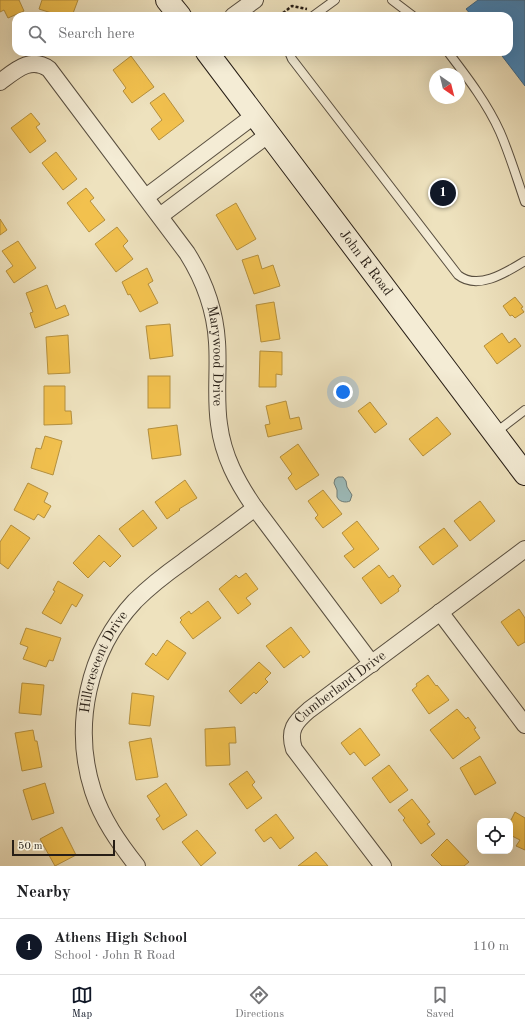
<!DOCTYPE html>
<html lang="en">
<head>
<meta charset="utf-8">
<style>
  :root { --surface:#fff; --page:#f6f6f6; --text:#202124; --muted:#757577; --line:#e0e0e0; --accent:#111827 }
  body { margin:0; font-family:"Old Standard TT",serif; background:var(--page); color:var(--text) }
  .controls { position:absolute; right:12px; bottom:12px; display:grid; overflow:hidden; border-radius:8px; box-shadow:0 4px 16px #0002 }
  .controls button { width:36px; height:36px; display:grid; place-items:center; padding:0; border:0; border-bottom:1px solid var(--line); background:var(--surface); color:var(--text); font:20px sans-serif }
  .compass { position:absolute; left:429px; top:68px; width:36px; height:36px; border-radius:50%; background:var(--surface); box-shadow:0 4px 16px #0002; rotate:145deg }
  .scale { position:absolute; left:12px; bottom:10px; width:103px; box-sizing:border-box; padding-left:4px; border:2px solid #271e16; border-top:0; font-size:11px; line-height:14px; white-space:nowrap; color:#271e16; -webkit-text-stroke:3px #f4ecd5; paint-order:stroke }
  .you { position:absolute; left:343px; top:392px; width:14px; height:14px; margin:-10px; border:3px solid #fff; border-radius:50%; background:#1a73e8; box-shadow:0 0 0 6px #1a73e833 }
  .badge { display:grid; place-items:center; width:26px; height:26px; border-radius:50%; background:var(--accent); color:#fff; font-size:13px; font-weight:700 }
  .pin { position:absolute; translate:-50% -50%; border:2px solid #fff; box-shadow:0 1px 4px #0006 }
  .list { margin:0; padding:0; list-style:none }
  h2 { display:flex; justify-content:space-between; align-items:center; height:52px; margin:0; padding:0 16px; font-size:17px }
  h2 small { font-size:13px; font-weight:400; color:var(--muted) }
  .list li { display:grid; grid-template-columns:26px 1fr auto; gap:12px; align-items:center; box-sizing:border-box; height:56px; padding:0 16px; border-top:1px solid var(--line) }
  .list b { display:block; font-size:15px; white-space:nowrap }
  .list p { margin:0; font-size:13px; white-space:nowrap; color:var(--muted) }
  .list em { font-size:13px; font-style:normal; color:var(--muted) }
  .icon { flex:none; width:22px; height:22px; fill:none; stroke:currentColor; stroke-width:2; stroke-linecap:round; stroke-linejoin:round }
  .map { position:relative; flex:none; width:525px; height:866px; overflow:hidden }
  .search { position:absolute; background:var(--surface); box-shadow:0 4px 16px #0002; left:12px; right:12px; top:12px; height:44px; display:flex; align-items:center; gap:10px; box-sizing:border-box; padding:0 14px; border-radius:12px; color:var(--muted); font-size:15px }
  .sheet { height:108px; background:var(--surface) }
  nav { display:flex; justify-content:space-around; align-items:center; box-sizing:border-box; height:56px; border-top:1px solid var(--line); background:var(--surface); font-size:11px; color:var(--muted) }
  nav a { display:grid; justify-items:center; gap:2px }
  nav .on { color:var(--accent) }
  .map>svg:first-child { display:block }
  .water { fill:#9dbcbb; stroke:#6e7d79 }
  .homes { fill:#f2c14e; stroke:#b5903d }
  .schools { fill:#3f88c5; stroke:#386890 }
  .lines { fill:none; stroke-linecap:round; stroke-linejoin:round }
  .lane-casing { stroke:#594f40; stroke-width:10 }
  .street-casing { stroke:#594f40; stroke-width:18 }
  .secondary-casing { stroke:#271e16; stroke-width:24 }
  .path { stroke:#271e16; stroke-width:2.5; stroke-dasharray:3 2; stroke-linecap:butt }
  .lane { stroke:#f4ecd5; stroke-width:8 }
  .street { stroke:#f4ecd5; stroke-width:16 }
  .secondary { stroke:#f4ecd5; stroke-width:22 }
  .labels { text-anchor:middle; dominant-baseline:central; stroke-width:4; stroke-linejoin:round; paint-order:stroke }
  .street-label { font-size:14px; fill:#271e16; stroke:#f4ecd5 }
</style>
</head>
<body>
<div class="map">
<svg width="525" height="866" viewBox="0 0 525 866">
  <rect width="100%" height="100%" fill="#eee2be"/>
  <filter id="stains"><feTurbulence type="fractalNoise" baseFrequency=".005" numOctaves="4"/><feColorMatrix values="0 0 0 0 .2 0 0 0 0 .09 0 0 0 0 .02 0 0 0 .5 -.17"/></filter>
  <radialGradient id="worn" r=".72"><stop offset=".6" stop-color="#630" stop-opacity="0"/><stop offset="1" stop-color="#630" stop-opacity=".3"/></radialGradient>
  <path class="water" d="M338,477H343L346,481L347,487L352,495L350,501C346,503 339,502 337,497V490L334,483L335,479Z"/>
  <g class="homes">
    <path d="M0,0H19L24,11L8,18L4,10L0,12Z"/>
    <path d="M42,0H78L72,16H61L39,9Z"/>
    <path d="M131,56L154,87L132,103L123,91L126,88L113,70Z"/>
    <path d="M164,93L184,121L159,140L151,129L162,120L150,103Z"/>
    <path d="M31,113L40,124L36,127L46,141L30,153L11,128Z"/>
    <path d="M56,152L77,179L63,190L42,163Z"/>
    <path d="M86,188L94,198L90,201L105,220L89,232L67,203Z"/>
    <path d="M236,203L256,239L237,250L216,215Z"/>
    <path d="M0,219L7,230L0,235Z"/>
    <path d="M117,227L128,241L123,246L133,259L116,272L95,244Z"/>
    <path d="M18,241L36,268L14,283L6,271L13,266L2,251Z"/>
    <path d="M258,255L262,269L273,265L280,286L254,294L242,260Z"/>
    <path d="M147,268L153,281L148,284L158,303L140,312L130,294L128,295L122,282Z"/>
    <path d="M47,285L56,309L65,305L69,315L35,328L30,313L33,312L26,293Z"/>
    <path d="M515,297L523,307L521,308L524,312L515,318L512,315L510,316L503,306Z"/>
    <path d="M274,302L280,339L261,342L256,305Z"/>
    <path d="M170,324L173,356L150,359L146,326Z"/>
    <path d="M502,333L509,343L515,338L521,346L497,364L484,346Z"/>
    <path d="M68,335L70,373L48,374L46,337Z"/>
    <path d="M260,351L282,352V375L276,374V387H259Z"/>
    <rect x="148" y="376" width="22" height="32"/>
    <path d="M44,386H65V411H71L72,424L44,425Z"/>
    <path d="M286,401L290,419L299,417L302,429L268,437L265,425L270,424L266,406Z"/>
    <path d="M370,402L387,424L375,433L358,411Z"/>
    <path d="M437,417L451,434L423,456L409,439Z"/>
    <path d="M177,425L181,455L152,459L148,429Z"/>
    <path d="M45,436L62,441L53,475L31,468L36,448L41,449Z"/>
    <path d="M298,444L319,475L296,490L288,478L292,474L280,457Z"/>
    <path d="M185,480L197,498L179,509L180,510L167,519L155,502Z"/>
    <path d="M28,483L48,493L44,502L51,506L44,518L38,514L34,520L14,510Z"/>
    <path d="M323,490L342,514L323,528L315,518L318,515L308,501Z"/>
    <path d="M480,501L495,521L470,541L454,521Z"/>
    <path d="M143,510L157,528L133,547L119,529Z"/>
    <path d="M357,521L379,549L354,568L344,556L354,549L342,533Z"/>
    <path d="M11,525L30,538L8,569L0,563V542Z"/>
    <path d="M444,528L458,546L433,565L419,547Z"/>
    <path d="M99,535L121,556L110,567L104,561L88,578L73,563Z"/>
    <path d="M379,565L389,578L393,575L401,586L398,589L399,591L381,604L362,578Z"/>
    <path d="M246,573L258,589L246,598L251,604L238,614L219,589L236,575L239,578Z"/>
    <path d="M58,581L83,595L76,607L72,604L61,624L42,613L55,591L53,590Z"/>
    <path d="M208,601L221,618L193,639L180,622L182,620L180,618L189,611L191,614Z"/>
    <path d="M519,609L525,618V642L518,646L501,622Z"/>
    <path d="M291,627L310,652L303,658L301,655L284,668L266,646Z"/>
    <path d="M26,628L61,638L53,661L49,660L46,667L23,659L28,647L20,644Z"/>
    <path d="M167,640L186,653L168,680L145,664L153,653L156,656Z"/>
    <path d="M259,662L271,673L265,679L268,682L256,694L254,692L241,704L229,691Z"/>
    <path d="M428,675L436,686L437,685L449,700L429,714L412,690L417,686L416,684Z"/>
    <path d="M22,683L44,685L41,715L19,713Z"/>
    <path d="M132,693L154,696L150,726L129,724Z"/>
    <path d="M457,709L466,719L468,717L476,728L474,729L480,738L453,759L430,730Z"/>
    <path d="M235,727L236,743H229L230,765L206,766L205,729Z"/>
    <path d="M360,728L380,755L365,766L354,752L350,755L341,743Z"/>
    <path d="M33,730L35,741H37L42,767L22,771L15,733Z"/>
    <path d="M151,738L158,777L136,780L129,742Z"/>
    <path d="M480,756L496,783L475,795L460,768Z"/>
    <path d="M389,765L408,790L390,803L372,778Z"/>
    <path d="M247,771L255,782L252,785L262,798L247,809L229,784Z"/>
    <path d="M45,783L54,813L32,820L23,790Z"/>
    <path d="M166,783L187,815L163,830L156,819L160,816L147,796Z"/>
    <path d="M412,799L430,822L427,824L435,834L421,844L403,820L405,818L398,810Z"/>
    <path d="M515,812L525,818V850L516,846L520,840L510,835V822Z"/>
    <path d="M276,814L294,838L280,849L271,837L264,842L255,830Z"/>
    <path d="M62,827L76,855L55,866L40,839Z"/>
    <path d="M197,830L216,853L201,866L182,842Z"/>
    <path d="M447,839L469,862L464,866H442L431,855Z"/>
    <path d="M316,852L328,866H298Z"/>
  </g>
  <path class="schools" d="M478,0H525V86L499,52H509V16H472L466,9Z"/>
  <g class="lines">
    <g class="lane-casing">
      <g id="lane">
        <path d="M392,0L413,16"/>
        <path d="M313,16L335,0"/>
        <path d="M289,52L292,59L458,275C478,291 507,272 525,261"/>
        <path d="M448,52C467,77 487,103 500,132C510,155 517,179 525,202"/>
        <path d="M495,433L525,410"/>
      </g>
    </g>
    <g class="street-casing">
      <g id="street">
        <path d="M233,16L255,0"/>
        <path id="s1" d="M0,82C16,70 31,56 49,69L187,253C204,280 215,309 217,342C219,369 215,397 219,424C223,456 237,482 255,508L372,664"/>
        <path d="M146,197L255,115"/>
        <path d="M160,216L269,134"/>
        <path d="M440,612L525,725"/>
        <path id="s2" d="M137,866C119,843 102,819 93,791C72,726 88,651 135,601C150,586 167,573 184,561C208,543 232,526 255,508"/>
        <path id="s3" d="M383,866L294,749C288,730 295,722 309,710L525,549"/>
      </g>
    </g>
    <g class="secondary-casing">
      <g id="secondary">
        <path d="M167,0L180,16"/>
        <path id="s4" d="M207,52L525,474"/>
      </g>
    </g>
    <path class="path" d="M279,16L292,6L307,9"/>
    <use href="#lane" class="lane"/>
    <use href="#street" class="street"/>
    <use href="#secondary" class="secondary"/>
  </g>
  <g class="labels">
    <g class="street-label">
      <text stroke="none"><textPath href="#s4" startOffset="264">John R Road</textPath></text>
      <text stroke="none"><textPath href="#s1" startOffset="394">Marywood Drive</textPath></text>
      <text stroke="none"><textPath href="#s2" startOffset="221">Hillcrescent Drive</textPath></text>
      <text stroke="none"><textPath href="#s3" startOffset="231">Cumberland Drive</textPath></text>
    </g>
  </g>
  <rect width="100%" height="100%" filter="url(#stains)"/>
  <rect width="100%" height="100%" fill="url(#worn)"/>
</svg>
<div class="controls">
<button><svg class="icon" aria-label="locate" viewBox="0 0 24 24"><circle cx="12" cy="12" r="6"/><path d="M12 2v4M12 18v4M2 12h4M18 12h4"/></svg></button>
</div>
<svg class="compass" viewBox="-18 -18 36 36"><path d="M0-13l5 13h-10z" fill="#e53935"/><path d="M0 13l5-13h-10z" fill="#757577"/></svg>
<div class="scale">50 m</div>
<div class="you"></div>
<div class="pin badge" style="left:443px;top:193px">1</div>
<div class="search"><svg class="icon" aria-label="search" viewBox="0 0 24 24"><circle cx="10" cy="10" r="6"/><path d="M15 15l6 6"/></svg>Search here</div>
</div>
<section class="sheet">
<h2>Nearby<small></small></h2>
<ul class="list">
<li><span class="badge">1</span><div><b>Athens High School</b><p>School · John R Road</p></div><em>110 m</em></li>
</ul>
</section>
<nav>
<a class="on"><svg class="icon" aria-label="map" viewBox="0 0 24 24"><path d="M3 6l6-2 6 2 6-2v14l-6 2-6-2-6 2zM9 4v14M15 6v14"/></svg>Map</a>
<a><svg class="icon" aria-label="directions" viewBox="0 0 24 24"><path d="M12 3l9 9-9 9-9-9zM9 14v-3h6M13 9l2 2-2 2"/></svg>Directions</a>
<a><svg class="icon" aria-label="saved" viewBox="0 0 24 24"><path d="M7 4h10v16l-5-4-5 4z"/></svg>Saved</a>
</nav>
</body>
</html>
